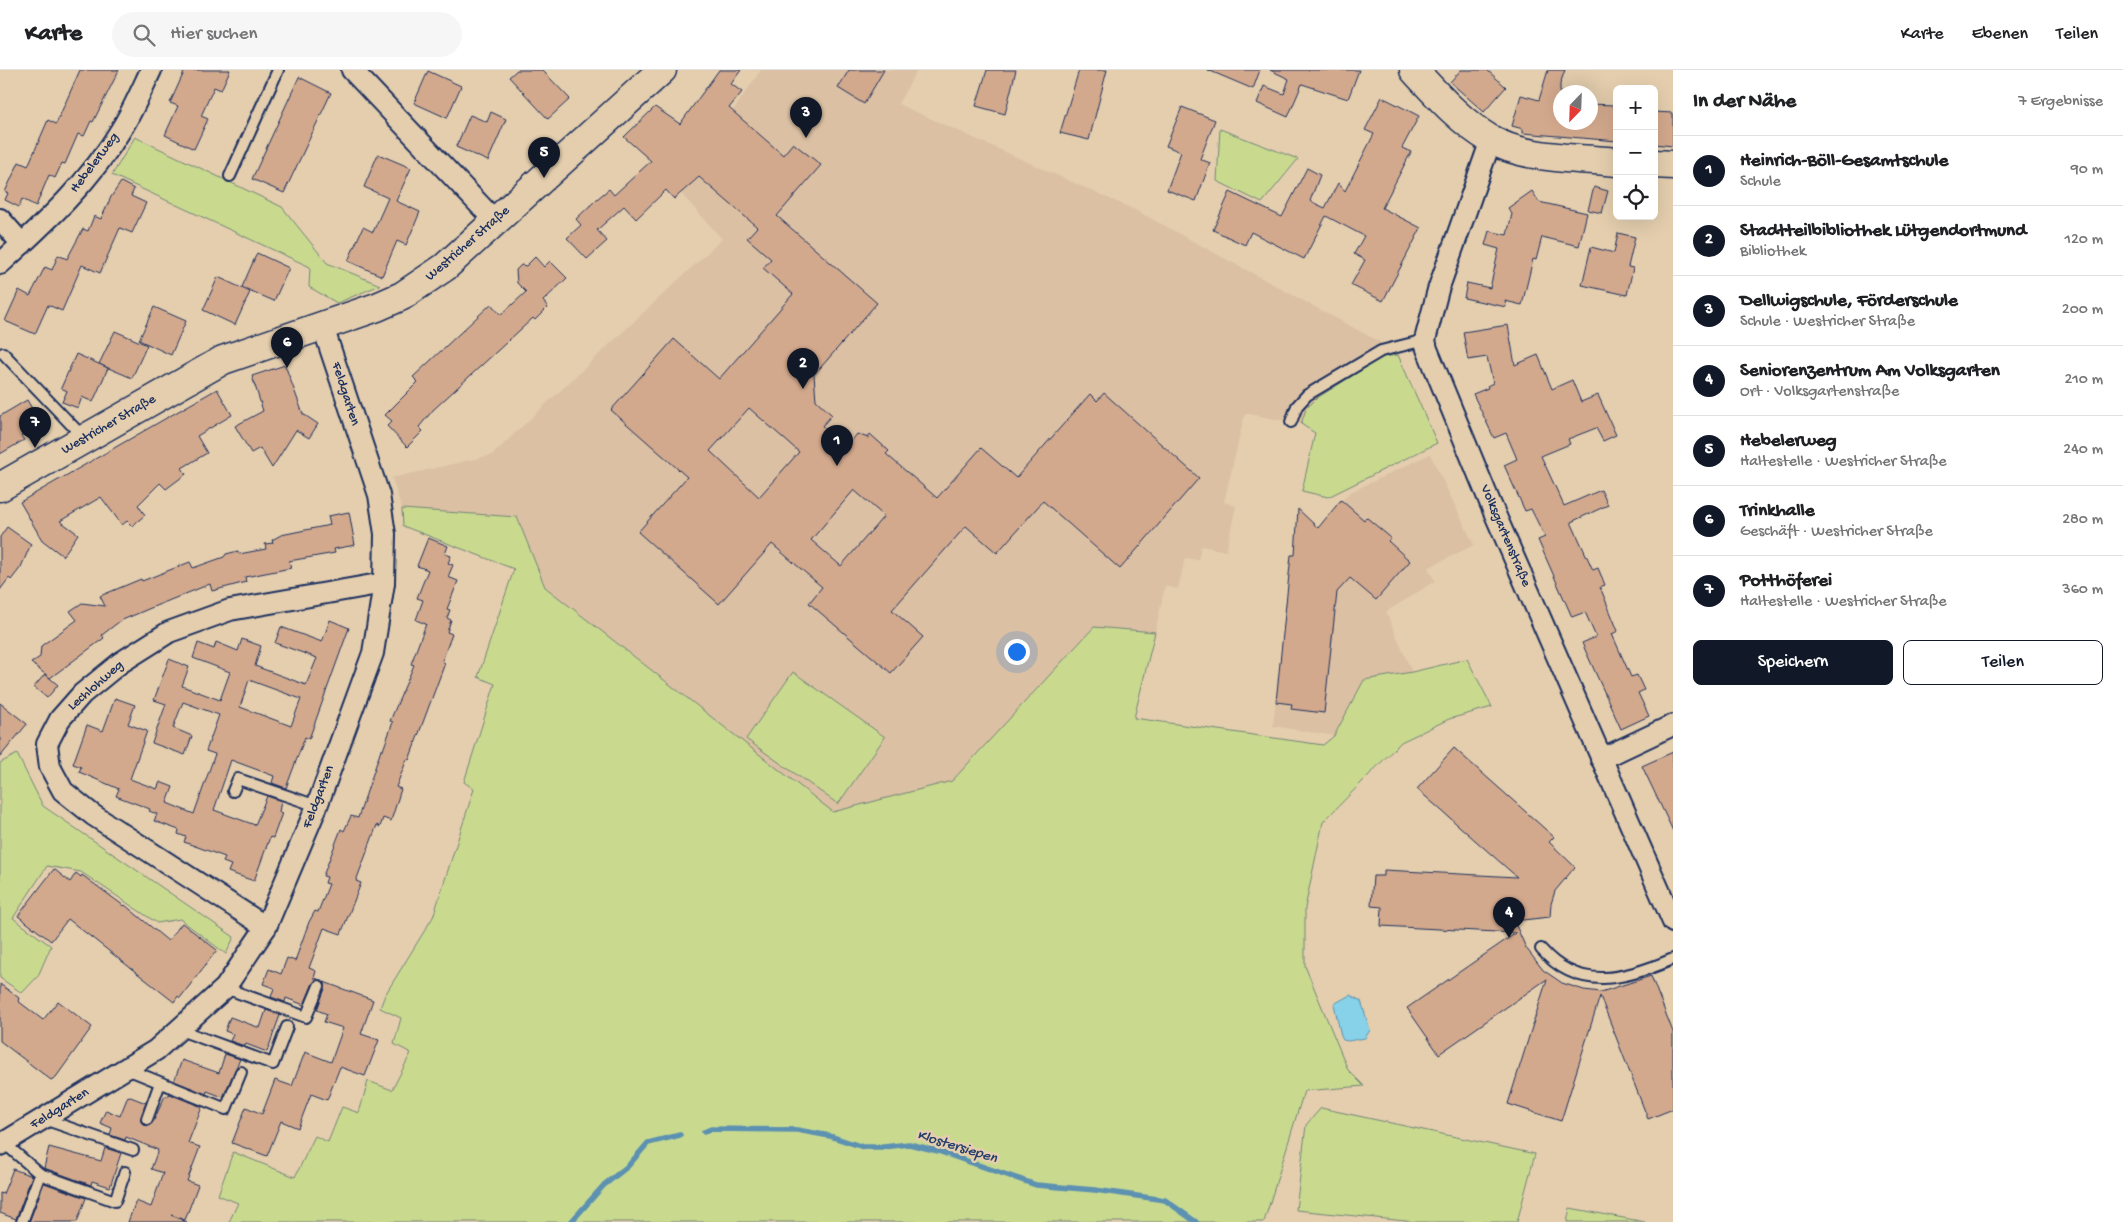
<!DOCTYPE html>
<html lang="de">
<head>
<meta charset="utf-8">
<style>
  :root { --surface:#fff; --page:#f6f6f6; --text:#202124; --muted:#757577; --line:#e0e0e0; --accent:#111827 }
  body { margin:0; font-family:"Gochi Hand",sans-serif; background:var(--page); color:var(--text) }
  .controls { position:absolute; right:15px; top:15px; display:grid; overflow:hidden; border-radius:8px; box-shadow:0 5px 20px #0002 }
  .controls button { width:45px; height:45px; display:grid; place-items:center; padding:0; border:0; border-bottom:1px solid var(--line); background:var(--surface); color:var(--text); font:25px sans-serif }
  .compass { position:absolute; left:1553px; top:15px; width:45px; height:45px; border-radius:50%; background:var(--surface); box-shadow:0 5px 20px #0002; rotate:203deg }
  .you { position:absolute; left:1016px; top:581px; width:18px; height:18px; margin:-12px; border:4px solid #fff; border-radius:50%; background:#1a73e8; box-shadow:0 0 0 8px #1a73e833 }
  .badge { display:grid; place-items:center; width:32px; height:32px; border-radius:50%; background:var(--accent); color:#fff; font-size:16px; font-weight:700 }
  .pin { position:absolute; translate:-50% -41px; filter:drop-shadow(0 1px 2px #0008) }
  .pin::after { content:''; position:absolute; top:26px; width:18px; height:15px; background:inherit; clip-path:polygon(0 0,100% 0,50% 100%) }
  .list { margin:0; padding:0; list-style:none }
  h2 { display:flex; justify-content:space-between; align-items:center; height:65px; margin:0; padding:0 20px; font-size:21px }
  h2 small { font-size:16px; font-weight:400; color:var(--muted) }
  .list li { display:grid; grid-template-columns:32px 1fr auto; gap:15px; align-items:center; box-sizing:border-box; height:70px; padding:0 20px; border-top:1px solid var(--line) }
  .list b { display:block; font-size:19px; white-space:nowrap }
  .list p { margin:0; font-size:16px; white-space:nowrap; color:var(--muted) }
  .list em { font-size:16px; font-style:normal; color:var(--muted) }
  .actions { display:flex; gap:10px; padding:15px 20px }
  .actions a { flex:1; padding:11px 0; border:1px solid var(--accent); border-radius:8px; text-align:center; font-size:18px; color:var(--accent) }
  .actions .main { background:var(--accent); color:#fff }
  .icon { flex:none; width:28px; height:28px; fill:none; stroke:currentColor; stroke-width:2; stroke-linecap:round; stroke-linejoin:round }
  .map { position:relative; flex:none; width:1673px; height:1152px; overflow:hidden }
  header { display:flex; align-items:center; gap:30px; box-sizing:border-box; height:70px; padding:0 25px; background:var(--surface); border-bottom:1px solid var(--line) }
  header strong { font-size:24px }
  nav { display:flex; gap:28px; margin-inline-start:auto; font-size:18px }
  .search { width:350px; height:45px; background:var(--page); display:flex; align-items:center; gap:12px; box-sizing:border-box; padding:0 18px; border-radius:28px; color:var(--muted); font-size:19px }
  main { display:flex }
  aside { flex:1; background:var(--surface) }
  .map>svg:first-child { display:block }
  .built { fill:#dbc0a3 }
  .green { fill:#c9da8f; stroke:#728476 }
  .water { fill:#87d2e8; stroke:#5c91b1 }
  .lines { fill:none; stroke-linecap:round; stroke-linejoin:round }
  .stream { stroke:#5c91b1; stroke-width:5.5 }
  .building { fill:#d3a98d; stroke:#1b2f5e; fill-rule:evenodd }
  .lane-casing { stroke:#1b2f5e; stroke-width:14 }
  .street-casing { stroke:#1b2f5e; stroke-width:24 }
  .secondary-casing { stroke:#1b2f5e; stroke-width:31 }
  .lane { stroke:#e4ceae; stroke-width:10 }
  .street { stroke:#e4ceae; stroke-width:20 }
  .secondary { stroke:#e4ceae; stroke-width:28 }
  .labels { text-anchor:middle; dominant-baseline:central; stroke-width:5; stroke-linejoin:round; paint-order:stroke }
  .street-label { font-size:14px; fill:#1b2f5e; stroke:#e4ceae }
  .water-label { font-size:15px; font-style:italic; fill:#263f6c; stroke:#e4ceae }
</style>
</head>
<body>
<header>
<strong>Karte</strong>
<div class="search"><svg class="icon" aria-label="search" viewBox="0 0 24 24"><circle cx="10" cy="10" r="6"/><path d="M15 15l6 6"/></svg>Hier suchen</div>
<nav><a>Karte</a><a>Ebenen</a><a>Teilen</a></nav>
</header>
<main>
<div class="map">
<svg width="1673" height="1152" viewBox="0 0 1673 1152">
  <rect width="100%" height="100%" fill="#e4ceae"/>
  <filter id="ink" filterUnits="userSpaceOnUse"><feTurbulence type="fractalNoise" baseFrequency=".02" numOctaves="2"/><feDisplacementMap in="SourceGraphic" scale="10" xChannelSelector="R" yChannelSelector="G"/><feConvolveMatrix kernelMatrix="1 2 1 2 8 2 1 2 1" color-interpolation-filters="sRGB"/></filter>
  <g filter="url(#ink)">
    <g class="built">
      <path d="M761,0H917L898,34L1137,141L1402,284L1382,287L1317,328L1306,339L1301,354L1245,343L1224,432L1236,436L1226,481L1201,476L1198,490L1185,488L1178,519L1165,516L1155,562L1094,557L952,711L833,743L545,517L517,447L402,439L392,408L492,385L722,169L678,120Z"/>
      <path d="M1430,384L1474,475L1428,498L1435,511L1386,542L1412,602L1364,610L1334,666L1273,656L1291,485H1295L1297,463L1309,449L1319,457L1349,423Z"/>
    </g>
    <g class="green">
      <path d="M1220,59L1298,89L1262,133L1217,111Z"/>
      <path d="M135,67L282,137L327,193L380,215L337,233L309,217L310,197L112,105Z"/>
      <path d="M1398,285L1437,373L1328,427L1302,421L1315,363L1301,354L1306,339L1317,328L1382,287Z"/>
      <path d="M402,439L517,447L545,517L833,742L952,711L1094,557L1155,562L1134,648L1323,675L1334,666L1364,610L1412,602L1467,589L1492,637L1449,649L1401,672L1323,752L1305,838V896L1348,1000L1364,1016L1304,1021L1264,1152H229L238,1133L218,1125L233,1082L295,1107L315,1066L328,1072L342,1037L359,1043L368,1011L392,1020L411,983L394,974L401,948L380,938L385,925L433,847L474,719L464,712L495,614L478,607L514,499L403,456Z"/>
      <path d="M793,602L885,667L838,734L746,669Z"/>
      <path d="M17,684L43,736L234,867L226,884L180,849L157,853L81,802L47,796L13,848L51,876L38,906L22,923L0,908V693Z"/>
      <path d="M1321,1038L1535,1084L1517,1152H1416L1296,1140L1306,1055Z"/>
      <path d="M1570,1138L1645,1152H1567Z"/>
    </g>
    <path class="water" d="M1350,925L1361,931L1370,960L1365,968L1348,971L1343,970L1341,966L1334,934Z"/>
    <g class="lines">
      <g class="stream">
        <path d="M704,1062L711,1059L797,1060L830,1066L863,1077H884L909,1074L938,1081L1036,1115L1095,1120L1165,1130L1196,1152"/>
        <path d="M571,1152L604,1115L628,1096L648,1073L680,1065"/>
      </g>
    </g>
    <g class="building">
      <path d="M80,0H119L93,52L91,51L84,66L78,64L65,94L62,93L55,108L49,105L36,136L22,129L19,137L5,130L8,123L5,122L19,92L28,96L48,50L56,54Z"/>
      <path d="M185,0H230L221,20L214,17L201,46L208,49L194,79L165,65L178,36L170,33Z"/>
      <path d="M517,0H542L570,29L548,49L509,7Z"/>
      <path d="M719,0H741L731,14L742,22L729,38L783,85L793,73L821,95L777,146L877,233L814,305L816,330L832,345L822,356L847,377L857,364L868,368L870,364L889,381L886,384L937,428L981,378L1016,408L1090,324L1097,331L1104,323L1199,408L1120,499L1043,431L997,483L966,456L892,540L923,567L891,603L809,533L822,517L772,474L719,534L638,462L687,407L611,340L674,269L719,309L793,224L763,198L771,189L747,168L757,157L699,107L674,129L666,120L636,149L624,136L597,160L607,171L587,189L567,168L581,155L576,149L597,129L609,119L614,125L651,91L624,67L655,37L680,54ZM749,338L799,382L759,427L710,381ZM854,420L884,446L841,496L811,470Z"/>
      <path d="M849,0H884L864,34L838,18Z"/>
      <path d="M987,0H1016L1005,44L976,36Z"/>
      <path d="M1079,0H1107L1089,70L1060,63Z"/>
      <path d="M1208,0H1260L1253,19Z"/>
      <path d="M1270,0H1359L1348,29L1302,14L1288,47L1257,33L1264,16L1284,24L1289,9Z"/>
      <path d="M1461,0H1487L1506,17L1484,42L1450,12Z"/>
      <path d="M1548,0H1565L1560,14V52H1590V34L1614,35V39H1617V71L1523,63V59L1512,56L1521,25L1539,30Z"/>
      <path d="M428,1L461,16L447,48L414,33Z"/>
      <path d="M299,7L331,23L284,123L252,109Z"/>
      <path d="M1382,27L1419,46L1402,78L1411,82L1382,138L1421,158L1383,231L1351,215L1365,190L1354,184L1364,166L1326,146L1304,189L1251,162L1245,175L1213,160L1230,122L1282,147L1307,98L1320,105L1310,131L1325,138L1338,113L1345,121L1374,64L1365,60Z"/>
      <path d="M1182,37L1215,50L1200,89L1210,93L1196,131L1167,120L1181,82L1166,76Z"/>
      <path d="M491,42L506,49L488,91L456,77L470,45L487,52Z"/>
      <path d="M1654,42L1673,43V76L1654,74Z"/>
      <path d="M378,84L411,98L396,131L420,142L406,175L397,171L382,206L348,191L363,157L373,162L388,128L364,117Z"/>
      <path d="M121,112L134,119L131,126L146,133L132,163L120,158L100,203L82,195L62,241L48,235L35,264L5,251L19,220L30,226L45,197L52,200L58,185L67,189L83,159L88,161L94,146L101,149L111,127Z"/>
      <path d="M1594,117L1608,121L1602,143L1588,140Z"/>
      <path d="M1532,121L1539,132L1587,143L1579,176L1542,167L1536,190L1533,189L1522,235L1505,231L1506,237L1464,228L1467,213L1490,218L1499,179L1485,175L1489,161L1507,165L1512,144L1508,138Z"/>
      <path d="M1618,163L1635,167L1628,197L1633,198L1627,225L1582,215L1591,177L1614,183Z"/>
      <path d="M257,183L289,198L274,231L242,217Z"/>
      <path d="M535,187L544,197L550,191L567,208L543,231L548,237L535,250L533,248L433,340L419,357L423,361L407,377L387,356L392,351L385,345L418,312L413,307L491,234L501,245L526,222L517,213L516,200L521,195L526,196Z"/>
      <path d="M218,207L250,222L235,255L203,240Z"/>
      <path d="M154,237L186,251L171,285L139,270Z"/>
      <path d="M1508,255L1515,295L1538,285L1552,319L1572,310L1581,332L1598,325L1616,365L1603,371L1596,358L1568,369L1570,374L1541,386L1564,436L1601,420L1608,435L1571,452L1593,500L1598,498L1605,515L1600,517L1618,561L1612,564L1631,607L1637,605L1644,620L1638,623L1649,646L1621,659L1582,573L1596,567L1585,542L1572,547L1538,470L1545,467L1531,439L1525,441L1504,395L1517,389L1506,363L1494,368L1473,324L1488,318L1487,316L1493,313L1487,287L1468,290L1463,262Z"/>
      <path d="M115,261L147,275L132,308L99,294Z"/>
      <path d="M76,284L108,298L93,332L82,327L78,338L62,332L67,321L61,318Z"/>
      <path d="M285,295L303,344L318,354L309,368L296,360L272,398L260,378L251,383L235,356L263,341L252,306Z"/>
      <path d="M217,319L232,345L197,366L207,383L182,398L186,404L166,419L160,413L138,435L145,445L132,456L127,451L122,455L101,427L60,451L78,464L63,486L42,470L20,432Z"/>
      <path d="M27,330L41,354L21,366L24,370L0,384V346Z"/>
      <path d="M1341,430L1364,450L1366,447L1391,468L1388,471L1410,491L1376,530L1350,508L1337,522L1324,643L1291,639L1292,634L1276,632L1291,485H1295L1298,439L1318,458Z"/>
      <path d="M349,442L355,475L334,479L335,483L289,491L291,498L245,507L246,512L212,521L210,514L153,537L120,551L102,565L104,568L50,608L31,593L40,587L41,576L77,550L70,541L82,533L105,536L100,526L141,509L142,511L190,492L193,498L224,487L226,484L238,481L239,484L266,479L265,474L273,473L272,470L281,465L330,455L328,446Z"/>
      <path d="M7,457L31,474L21,497L11,510L9,508L0,520V467Z"/>
      <path d="M428,468L448,476L445,484L451,486L448,493L453,495L448,507L458,511L447,539L450,540L447,548L451,550L447,562L452,564L442,591L445,593L409,690L407,689L396,717L401,719L391,751L383,748L380,757L377,755L356,811L361,813L341,864L324,858L309,898L316,901L314,908L318,909L313,913L304,935L286,928L285,932L271,927L274,918L263,914L269,899L281,904L287,888L295,891L309,852L315,841L318,842L329,814L325,813L327,807L323,806L341,759L344,761L351,746L358,748L381,680H383L393,652L390,651L414,595L411,594L426,554L416,550L423,530L417,528L428,500L417,496Z"/>
      <path d="M330,550L349,558L309,669L305,667L286,718L272,713L274,706L231,690L214,740L255,755L267,726L281,731L279,742L282,743L273,768L270,767L254,811L228,802L231,795L223,792L225,787L184,772L186,767L178,764L179,760L154,751L157,744L149,741L150,739L116,726L119,719L79,702L81,697L73,694L87,655L103,661L115,628L135,635L128,654L147,661L130,709L157,719L160,712L173,717L167,733L194,744L215,684L206,681L219,645L183,632L173,658L192,666L185,685L152,673L166,634L154,630L169,589L189,597L182,616L220,630L230,602L193,588L198,573L214,579L216,572L238,581L242,569L261,576L255,596L306,615L317,588L275,573L281,557L322,572ZM249,610L301,629L291,656L240,637Z"/>
      <path d="M45,604L58,615L47,628L34,617Z"/>
      <path d="M0,633L27,654L0,687Z"/>
      <path d="M1454,678L1554,767L1549,772L1575,797L1555,821L1551,834L1550,847L1514,851L1526,878L1543,900L1562,913L1584,920L1601,922L1651,906L1673,962V1039L1648,1049L1600,926L1561,1051L1508,1034L1547,909L1439,984L1407,938L1516,863L1381,856L1382,837L1371,836L1373,806H1384V800L1517,807L1417,719Z"/>
      <path d="M1673,682V761L1642,696Z"/>
      <path d="M54,799L70,812L76,803L81,807L82,805L124,836L125,835L168,871L182,853L217,880L180,928L178,926L174,932L68,849L51,871L18,846Z"/>
      <path d="M324,912L373,930L361,964L379,970L365,1006L340,997L327,1030L311,1024L298,1058L281,1051L267,1086L232,1073L246,1037L262,1044L275,1010L292,1016L305,982L331,992L343,958L324,952L327,944L317,940L325,918Z"/>
      <path d="M0,914L19,928L18,931L43,950L58,931L92,957L56,1007L51,1010L0,971Z"/>
      <path d="M266,940L280,945L267,982L246,974L245,976L230,971L233,964L225,961L230,947L260,958Z"/>
      <path d="M225,984L240,989L223,1027L207,1021L206,1024L174,1011L182,990L219,1003Z"/>
      <path d="M169,1024L202,1037L188,1073L200,1077L187,1111L198,1115L185,1150L171,1145L187,1152H128L136,1131L151,1137L163,1103L151,1099L158,1080L126,1067L125,1070L110,1065L112,1058L100,1053L106,1040L120,1046L128,1026L146,1033L140,1050L144,1055L149,1056L153,1052L165,1026L168,1027Z"/>
      <path d="M49,1077L101,1091L105,1078L121,1083L110,1117L92,1111L91,1115L44,1098Z"/>
      <path d="M13,1099L32,1106L16,1149L0,1143V1123L3,1124Z"/>
      <path d="M44,1113L86,1128L77,1152H29Z"/>
    </g>
    <g class="lines">
      <g class="lane-casing">
        <g id="lane">
          <path d="M230,106L278,0"/>
          <path d="M3,283L84,368"/>
          <path d="M1291,352L1297,336L1307,325L1381,281L1425,270"/>
          <path d="M233,721L238,709L317,736"/>
          <path d="M1541,879C1579,923 1626,909 1673,889"/>
          <path d="M225,918L306,947L319,916"/>
          <path d="M180,960L273,994L287,957"/>
          <path d="M127,999L226,1039L241,1002"/>
          <path d="M44,1049L133,1080"/>
          <path d="M147,1049L160,1013"/>
          <path d="M4,1073L40,1104L115,1131L125,1102"/>
          <path d="M22,1152L40,1104"/>
        </g>
      </g>
      <g class="street-casing">
        <g id="street">
          <path d="M352,0L495,151"/>
          <path d="M1491,70L1438,220L1425,270L1427,279L1491,435L1673,852"/>
          <path d="M0,149L22,174"/>
          <path d="M0,194C45,153 91,111 122,58C133,40 142,19 151,0"/>
          <path d="M1601,689L1673,655"/>
          <path d="M266,857L93,745L63,721L50,697L47,674L60,649L82,624L120,593L169,562L230,540L384,513"/>
          <path d="M0,1075L156,980L225,918L266,857L317,736L373,583L384,513L385,464L379,425L323,257"/>
        </g>
      </g>
      <g class="secondary-casing">
        <g id="secondary">
          <path d="M1414,0C1437,25 1461,52 1490,69C1522,89 1579,88 1617,92"/>
          <path d="M1654,94L1673,95"/>
          <path d="M0,417L223,290L377,237L402,226L445,197L662,0"/>
        </g>
      </g>
      <use href="#lane" class="lane"/>
      <use href="#street" class="street"/>
      <use href="#secondary" class="secondary"/>
    </g>
  </g>
  <g class="labels">
    <g class="street-label">
      <text transform="translate(95 93) rotate(-53)">Hebelerweg</text>
      <text transform="translate(468 174) rotate(-41)">Westricher Straße</text>
      <text transform="translate(345 324) rotate(72)">Feldgarten</text>
      <text transform="translate(109 355) rotate(-30)">Westricher Straße</text>
      <text transform="translate(1505 466) rotate(67)">Volksgartenstraße</text>
      <text transform="translate(96 616) rotate(-41)">Lechlohweg</text>
      <text transform="translate(319 727) rotate(-69)">Feldgarten</text>
      <text transform="translate(60 1039) rotate(-32)">Feldgarten</text>
    </g>
    <g class="water-label">
      <text transform="translate(957 1077) rotate(17)">Klostersiepen</text>
    </g>
  </g>
</svg>
<div class="controls">
<button>+</button>
<button>−</button>
<button><svg class="icon" aria-label="locate" viewBox="0 0 24 24"><circle cx="12" cy="12" r="6"/><path d="M12 2v4M12 18v4M2 12h4M18 12h4"/></svg></button>
</div>
<svg class="compass" viewBox="-18 -18 36 36"><path d="M0-13l5 13h-10z" fill="#e53935"/><path d="M0 13l5-13h-10z" fill="#757577"/></svg>
<div class="you"></div>
<div class="pin badge" style="left:837px;top:396px">1</div>
<div class="pin badge" style="left:803px;top:319px">2</div>
<div class="pin badge" style="left:806px;top:68px">3</div>
<div class="pin badge" style="left:1509px;top:868px">4</div>
<div class="pin badge" style="left:544px;top:108px">5</div>
<div class="pin badge" style="left:287px;top:298px">6</div>
<div class="pin badge" style="left:35px;top:378px">7</div>
</div>
<aside>
<h2>In der Nähe<small>7 Ergebnisse</small></h2>
<ul class="list">
<li><span class="badge">1</span><div><b>Heinrich-Böll-Gesamtschule</b><p>Schule</p></div><em>90 m</em></li>
<li><span class="badge">2</span><div><b>Stadtteilbibliothek Lütgendortmund</b><p>Bibliothek</p></div><em>120 m</em></li>
<li><span class="badge">3</span><div><b>Dellwigschule, Förderschule</b><p>Schule · Westricher Straße</p></div><em>200 m</em></li>
<li><span class="badge">4</span><div><b>Seniorenzentrum Am Volksgarten</b><p>Ort · Volksgartenstraße</p></div><em>210 m</em></li>
<li><span class="badge">5</span><div><b>Hebelerweg</b><p>Haltestelle · Westricher Straße</p></div><em>240 m</em></li>
<li><span class="badge">6</span><div><b>Trinkhalle</b><p>Geschäft · Westricher Straße</p></div><em>280 m</em></li>
<li><span class="badge">7</span><div><b>Potthöferei</b><p>Haltestelle · Westricher Straße</p></div><em>360 m</em></li>
</ul>
<div class="actions"><a class="main">Speichern</a><a>Teilen</a></div>
</aside>
</main>
</body>
</html>
